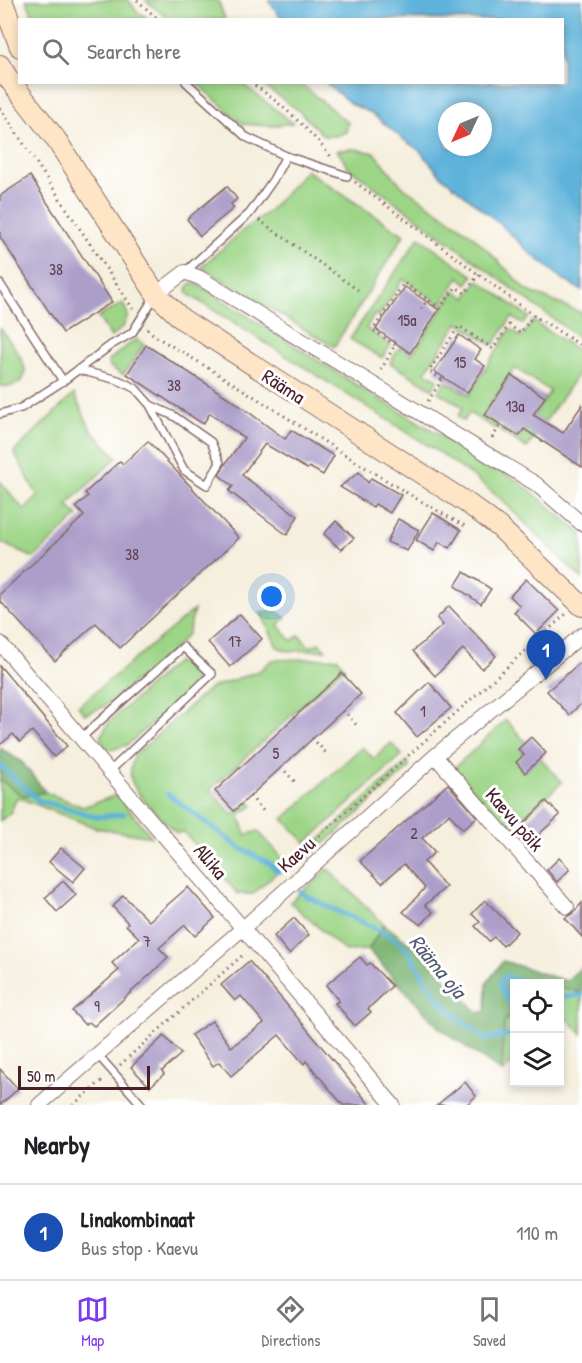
<!DOCTYPE html>
<html lang="en">
<head>
<meta charset="utf-8">
<style>
  :root { --surface:#fff; --page:#f6f6f6; --text:#202124; --muted:#757577; --line:#e0e0e0; --accent:#7c3aed }
  body { margin:0; font-family:"Patrick Hand",sans-serif; background:var(--page); color:var(--text) }
  .controls { position:absolute; right:18px; bottom:18px; display:grid; overflow:hidden; border-radius:0px; box-shadow:0 3px 9px #0003 }
  .controls button { width:54px; height:54px; display:grid; place-items:center; padding:0; border:0; border-bottom:2px solid var(--line); background:var(--surface); color:var(--text); font:30px sans-serif }
  .compass { position:absolute; left:438px; top:102px; width:54px; height:54px; border-radius:50%; background:var(--surface); box-shadow:0 3px 9px #0003; rotate:226deg }
  .scale { position:absolute; left:18px; bottom:15px; width:132px; box-sizing:border-box; padding-left:6px; border:3px solid #4a1f2b; border-top:0; font-size:16px; line-height:21px; white-space:nowrap; color:#4a1f2b; -webkit-text-stroke:4px #fff; paint-order:stroke }
  .you { position:absolute; left:272px; top:597px; width:21px; height:21px; margin:-15px; border:4px solid #fff; border-radius:50%; background:#1a73e8; box-shadow:0 0 0 9px #1a73e833 }
  .badge { display:grid; place-items:center; width:39px; height:39px; border-radius:50%; background:var(--accent); color:#fff; font-size:20px; font-weight:700 }
  .pin { position:absolute; translate:-50% -50px; filter:drop-shadow(0 2px 3px #0008) }
  .pin::after { content:''; position:absolute; top:32px; width:21px; height:18px; background:inherit; clip-path:polygon(0 0,100% 0,50% 100%) }
  .list { margin:0; padding:0; list-style:none }
  h2 { display:flex; justify-content:space-between; align-items:center; height:78px; margin:0; padding:0 24px; font-size:26px }
  h2 small { font-size:20px; font-weight:400; color:var(--muted) }
  .list li { display:grid; grid-template-columns:39px 1fr auto; gap:18px; align-items:center; box-sizing:border-box; height:96px; padding:0 24px; border-top:2px solid var(--line) }
  .list b { display:block; font-size:22px; white-space:nowrap }
  .list p { margin:0; font-size:20px; white-space:nowrap; color:var(--muted) }
  .list em { font-size:20px; font-style:normal; color:var(--muted) }
  .icon { flex:none; width:33px; height:33px; fill:none; stroke:currentColor; stroke-width:2; stroke-linecap:round; stroke-linejoin:round }
  .map { position:relative; flex:none; width:582px; height:1105px; overflow:hidden }
  .search { position:absolute; background:var(--surface); box-shadow:0 3px 9px #0003; left:18px; right:18px; top:18px; height:66px; display:flex; align-items:center; gap:15px; box-sizing:border-box; padding:0 21px; border-radius:0px; color:var(--muted); font-size:22px }
  .sheet { height:174px; background:var(--surface) }
  nav { display:flex; justify-content:space-around; align-items:center; box-sizing:border-box; height:84px; border-top:2px solid var(--line); background:var(--surface); font-size:16px; color:var(--muted) }
  nav a { display:grid; justify-items:center; gap:3px }
  nav .on { color:var(--accent) }
  .map>svg:first-child { display:block }
  .green { fill:#9dd587; stroke:#747a59; stroke-width:1.5 }
  .forest { fill:#7eb674; stroke:#646a50; stroke-width:1.5 }
  .water { fill:#5eb3da; stroke:#546982; stroke-width:1.5; fill-rule:evenodd }
  .lines { fill:none; stroke-linecap:round; stroke-linejoin:round }
  .stream { stroke:#5eb3da; stroke-width:5 }
  .building { fill:#ab9ec9 }
  .lane-casing { stroke:#866869; stroke-width:10 }
  .street-casing { stroke:#866869; stroke-width:16 }
  .secondary-casing { stroke:#866869; stroke-width:22 }
  .path { stroke:#866869; stroke-width:3; stroke-dasharray:1.5 4.5; stroke-linecap:butt }
  .lane { stroke:#fff; stroke-width:7 }
  .street { stroke:#fff; stroke-width:14 }
  .secondary { stroke:#fde5c5; stroke-width:20 }
  .labels { text-anchor:middle; dominant-baseline:central; stroke-width:6; stroke-linejoin:round; paint-order:stroke }
  .number-label { font-size:16px; fill:#623f52 }
  .street-label { font-size:20px; fill:#4a1f2b; stroke:#fff }
  .water-label { font-size:21px; font-style:italic; fill:#525a71; stroke:#fff }
</style>
</head>
<body>
<div class="map">
<svg width="582" height="1105" viewBox="0 0 582 1105">
  <rect width="100%" height="100%" fill="#fff"/>
  <filter id="ink" filterUnits="userSpaceOnUse"><feTurbulence type="fractalNoise" baseFrequency=".0167" numOctaves="2"/><feDisplacementMap in="SourceGraphic" scale="12" xChannelSelector="R" yChannelSelector="G"/><feConvolveMatrix kernelMatrix="1 2 1 2 8 2 1 2 1" color-interpolation-filters="sRGB"/></filter>
  <filter id="wash" filterUnits="userSpaceOnUse"><feTurbulence type="fractalNoise" baseFrequency=".008" numOctaves="4" result="noise"/><feDisplacementMap in="SourceGraphic" scale="24" xChannelSelector="R" yChannelSelector="G"/><feGaussianBlur stdDeviation="1.35" result="paint"/><feColorMatrix in="noise" values="0 0 0 0 0 0 0 0 0 0 0 0 0 0 0 0 0 1.4 0 .05"/><feComposite in="paint" operator="in"/></filter>
  <g filter="url(#wash)">
    <rect width="100%" height="100%" fill="#f5efdd"/>
    <g class="green">
      <path d="M26,0H129L136,11L149,19H35Z"/>
      <path d="M145,0H218L225,19H169Z"/>
      <path d="M196,83H241L293,123L270,126L243,124Z"/>
      <path d="M260,83H300L348,123L346,132L336,136H324L299,111Z"/>
      <path d="M355,149L375,153L401,185L472,235L528,291L582,313V338H579L348,167L337,150Z"/>
      <path d="M306,170L404,235L334,347L201,267L247,227L270,210Z"/>
      <path d="M419,237L473,276L467,284L459,277L441,305L403,279L379,316L375,314L366,328L391,345L382,358L350,339Z"/>
      <path d="M478,280L529,317L523,324L512,317L493,345L458,323L425,372L438,379L433,389L390,363L400,346L412,354L455,290L466,298Z"/>
      <path d="M191,283L197,284L366,391L520,482L582,534V579L502,500L475,478L437,451L188,294L187,289Z"/>
      <path d="M123,303L128,315L123,327L111,337L98,317Z"/>
      <path d="M533,321L582,353V362L577,369L580,371L527,448L500,431L502,428L520,438L550,391L515,368L483,415L498,425L496,429L469,413L464,421L458,417L463,407L438,392L445,381L469,395L510,329L522,337Z"/>
      <path d="M0,328C9,341 38,372 18,383C13,387 7,387 0,386Z"/>
      <path d="M136,339L144,345L123,375L110,367L108,361Z"/>
      <path d="M74,394L91,430L117,457L67,505L78,516L34,558L0,542V481L24,510L38,497L14,452Z"/>
      <path d="M273,609L286,618L278,625L292,641L299,635L310,647L319,643L326,650L287,651L277,647L261,613Z"/>
      <path d="M194,610L188,634L169,654L103,707L85,714L78,706Z"/>
      <path d="M338,658L345,669L340,671L210,790L233,815L249,801L253,806L239,814L246,835L258,831L287,863L253,894H238L184,832L176,833C163,819 137,798 131,779C129,772 132,763 134,756L210,688L259,671L272,660Z"/>
      <path d="M176,662L188,663L196,674L194,684L167,711L127,745L111,750L105,748L100,737L109,722Z"/>
      <path d="M506,720L562,782L509,831L454,768Z"/>
      <path d="M391,743L402,755L306,843L283,819L362,747L374,759Z"/>
      <path d="M408,761L409,768L305,861L301,856Z"/>
      <path d="M0,780L23,796L45,792L83,807L117,795L152,837L96,828L17,797L11,812L0,821Z"/>
      <path d="M328,869L384,924L368,950L345,951L290,902Z"/>
      <path d="M564,988L582,993V1034L567,1018L560,1024V989Z"/>
      <path d="M514,1011V1062L502,1072L504,1022Z"/>
    </g>
    <g class="forest">
      <path d="M0,748L22,762L45,792L23,796L0,780Z"/>
      <path d="M384,924L424,955L478,1013L486,1011L487,983L503,961L566,981L582,967V993L564,988L560,989V984H514V1011L504,1022L502,1072L439,1028L368,950Z"/>
    </g>
    <path class="water" d="M268,0H582V291L564,280L530,253L500,224L440,175L420,151L404,140L371,113L351,104L326,83L562,82V20L282,19ZM447,111H483V147H447Z"/>
    <g class="lines">
      <g class="stream">
        <path d="M0,765L38,800L96,817L124,814"/>
        <path d="M168,794L240,848L269,863L279,872"/>
        <path d="M300,892C331,911 366,921 396,940C415,953 422,980 437,996C451,1013 469,1026 486,1039L514,1034"/>
        <path d="M560,995L565,997L582,995"/>
        <path d="M514,1009L501,988L502,979L507,976L528,984"/>
      </g>
    </g>
    <g id="blocks">
      <g class="building">
        <path d="M30,176L112,302L63,333L0,237V196Z"/>
        <path d="M227,186L237,199L231,204L234,208L200,236L187,219Z"/>
        <path d="M405,287L439,310L410,353L376,329Z"/>
        <path d="M459,335L481,350L475,359L485,366L467,393L434,371Z"/>
        <path d="M146,345L235,402L285,439L291,430L334,456L323,475L309,467L307,469L265,444L242,475L298,516L287,535L229,491L233,486L219,475L226,463L244,438L210,413L203,424L127,374Z"/>
        <path d="M511,375L545,397L533,415L563,433L582,405V467L524,429L519,436L485,415Z"/>
        <path d="M148,441L239,538L120,648L96,623L55,661L0,601V594L84,516L76,507L88,496L85,493L120,461L123,464Z"/>
        <path d="M359,472L368,483L371,478L401,495L390,513L375,504L373,507L340,487Z"/>
        <path d="M433,513L461,530L450,548L439,542L434,551L416,540Z"/>
        <path d="M398,519L419,530L407,551L387,542Z"/>
        <path d="M336,521L354,538L341,550L324,534Z"/>
        <path d="M464,572L491,589L481,604L455,586Z"/>
        <path d="M526,579L559,611L536,634L514,612L520,606L510,596Z"/>
        <path d="M449,606L496,656L482,669L463,649L435,676L413,651L443,625L437,618Z"/>
        <path d="M240,614L262,639L230,667L208,642Z"/>
        <path d="M582,661V703L569,715L547,691Z"/>
        <path d="M0,666L67,746L54,757L32,731L20,742L13,734L0,745Z"/>
        <path d="M342,673L361,694L234,811L215,791Z"/>
        <path d="M429,682L451,708L417,737L397,713Z"/>
        <path d="M531,737L546,753L525,773L516,762L524,755L518,749Z"/>
        <path d="M448,784L477,817L463,829L449,814L422,838L435,852L424,862L446,887L425,905L433,912L421,925L403,912L425,888L404,864L382,883L360,861Z"/>
        <path d="M546,801L560,815L536,837L523,824Z"/>
        <path d="M61,848L85,868L73,882L49,862Z"/>
        <path d="M559,858L570,869L557,882L547,870Z"/>
        <path d="M63,881L76,895L57,912L45,898Z"/>
        <path d="M188,887L215,918L195,936L185,925L159,948L168,957L153,972L94,1026L89,1022L85,1025L72,1011L119,970L112,963L139,938L126,925L128,923L113,907L123,895L149,921Z"/>
        <path d="M485,900L517,932L503,946L494,937L489,941L475,926L480,922L472,914Z"/>
        <path d="M582,903V937L565,918L573,913Z"/>
        <path d="M294,918L309,935L289,954L274,936Z"/>
        <path d="M360,957L367,965L370,963L392,986L368,1009L371,1012L355,1026L335,1003L339,1001L326,985Z"/>
        <path d="M249,961L282,999L370,1105H343L306,1061L304,1064L279,1035L231,1076L219,1062L213,1066L191,1035L212,1021L231,1047L264,1023L241,996L235,1001L221,985Z"/>
        <path d="M164,1036L181,1054L162,1071L164,1074L150,1087L131,1067Z"/>
        <path d="M0,1069L18,1089L0,1105Z"/>
        <path d="M465,1082L476,1096L466,1105H437Z"/>
      </g>
    </g>
  </g>
  <g filter="url(#ink)">
    <use href="#blocks" fill-opacity="0" stroke="#866869" stroke-width="1.5"/>
    <g class="lines">
      <g class="lane-casing">
        <g id="lane">
          <path d="M186,82L246,137L286,156L347,176"/>
          <path d="M185,272L250,213L273,180L286,156"/>
          <path d="M0,284L63,381L111,345L132,333L155,296"/>
          <path d="M79,370L118,380L135,388L150,405L184,470L207,485L220,463L211,442L174,416L150,405"/>
          <path d="M0,414L21,408L63,381"/>
          <path d="M82,737L183,647L212,674L110,771"/>
          <path d="M98,1055L142,1105"/>
        </g>
      </g>
      <g class="street-casing">
        <g id="street">
          <path d="M156,294L185,272L200,278L536,484L582,524"/>
          <path d="M0,643L393,1105"/>
          <path d="M435,756L567,907"/>
          <path d="M39,1105L242,929L435,756L582,635"/>
        </g>
      </g>
      <g class="secondary-casing">
        <g id="secondary">
          <path d="M2,0L20,47"/>
          <path d="M0,65L8,78L55,138L156,294L182,319L470,505L499,527L582,606"/>
        </g>
      </g>
      <g class="path">
        <path d="M137,0L159,20"/>
        <path d="M250,82C282,104 308,128 332,158"/>
        <path d="M0,108L133,309"/>
        <path d="M355,182L533,315L582,346"/>
        <path d="M259,220L358,290"/>
        <path d="M421,309L428,299"/>
        <path d="M147,329L158,338C262,398 360,469 465,526"/>
        <path d="M469,341L472,335L493,349L509,325L520,333L534,315"/>
        <path d="M395,345L373,330L404,283L440,308L456,287L465,293L479,274"/>
        <path d="M381,370L396,343"/>
        <path d="M442,379L429,371L459,326L472,335"/>
        <path d="M428,401L444,377"/>
        <path d="M492,438L501,425"/>
        <path d="M343,710L359,728"/>
        <path d="M312,738L328,755"/>
        <path d="M281,767L297,784"/>
        <path d="M250,796L265,813"/>
        <path d="M298,857L300,853L566,614"/>
        <path d="M120,1065L245,953"/>
        <path d="M73,1105L104,1079"/>
      </g>
      <use href="#lane" class="lane"/>
      <use href="#street" class="street"/>
      <use href="#secondary" class="secondary"/>
    </g>
  </g>
  <g class="labels">
    <g class="number-label">
      <text x="56" y="269">38</text>
      <text x="407" y="320">15a</text>
      <text x="460" y="362">15</text>
      <text x="174" y="385">38</text>
      <text x="515" y="406">13a</text>
      <text x="132" y="554">38</text>
      <text x="235" y="641">17</text>
      <text x="423" y="711">1</text>
      <text x="276" y="753">5</text>
      <text x="414" y="833">2</text>
      <text x="147" y="941">7</text>
      <text x="97" y="1006">9</text>
    </g>
    <g class="street-label">
      <text transform="translate(284 386) rotate(33)">Rääma</text>
      <text transform="translate(515 819) rotate(49)">Kaevu põik</text>
      <text transform="translate(296 854) rotate(-42)">Kaevu</text>
      <text transform="translate(211 861) rotate(50)">Allika</text>
    </g>
    <g class="water-label">
      <text transform="translate(438 966) rotate(50)">Rääma oja</text>
    </g>
  </g>
</svg>
<div class="controls">
<button><svg class="icon" aria-label="locate" viewBox="0 0 24 24"><circle cx="12" cy="12" r="6"/><path d="M12 2v4M12 18v4M2 12h4M18 12h4"/></svg></button>
<button><svg class="icon" aria-label="layers" viewBox="0 0 24 24"><path d="M12 4l9 5-9 5-9-5zM3 14l9 5 9-5"/></svg></button>
</div>
<svg class="compass" viewBox="-18 -18 36 36"><path d="M0-13l5 13h-10z" fill="#e53935"/><path d="M0 13l5-13h-10z" fill="#757577"/></svg>
<div class="scale">50 m</div>
<div class="you"></div>
<div class="pin badge" style="left:546px;top:680px;background:#1a4fb4">1</div>
<div class="search"><svg class="icon" aria-label="search" viewBox="0 0 24 24"><circle cx="10" cy="10" r="6"/><path d="M15 15l6 6"/></svg>Search here</div>
</div>
<section class="sheet">
<h2>Nearby<small></small></h2>
<ul class="list">
<li><span class="badge" style="background:#1a4fb4">1</span><div><b>Linakombinaat</b><p>Bus stop · Kaevu</p></div><em>110 m</em></li>
</ul>
</section>
<nav>
<a class="on"><svg class="icon" aria-label="map" viewBox="0 0 24 24"><path d="M3 6l6-2 6 2 6-2v14l-6 2-6-2-6 2zM9 4v14M15 6v14"/></svg>Map</a>
<a><svg class="icon" aria-label="directions" viewBox="0 0 24 24"><path d="M12 3l9 9-9 9-9-9zM9 14v-3h6M13 9l2 2-2 2"/></svg>Directions</a>
<a><svg class="icon" aria-label="saved" viewBox="0 0 24 24"><path d="M7 4h10v16l-5-4-5 4z"/></svg>Saved</a>
</nav>
</body>
</html>
